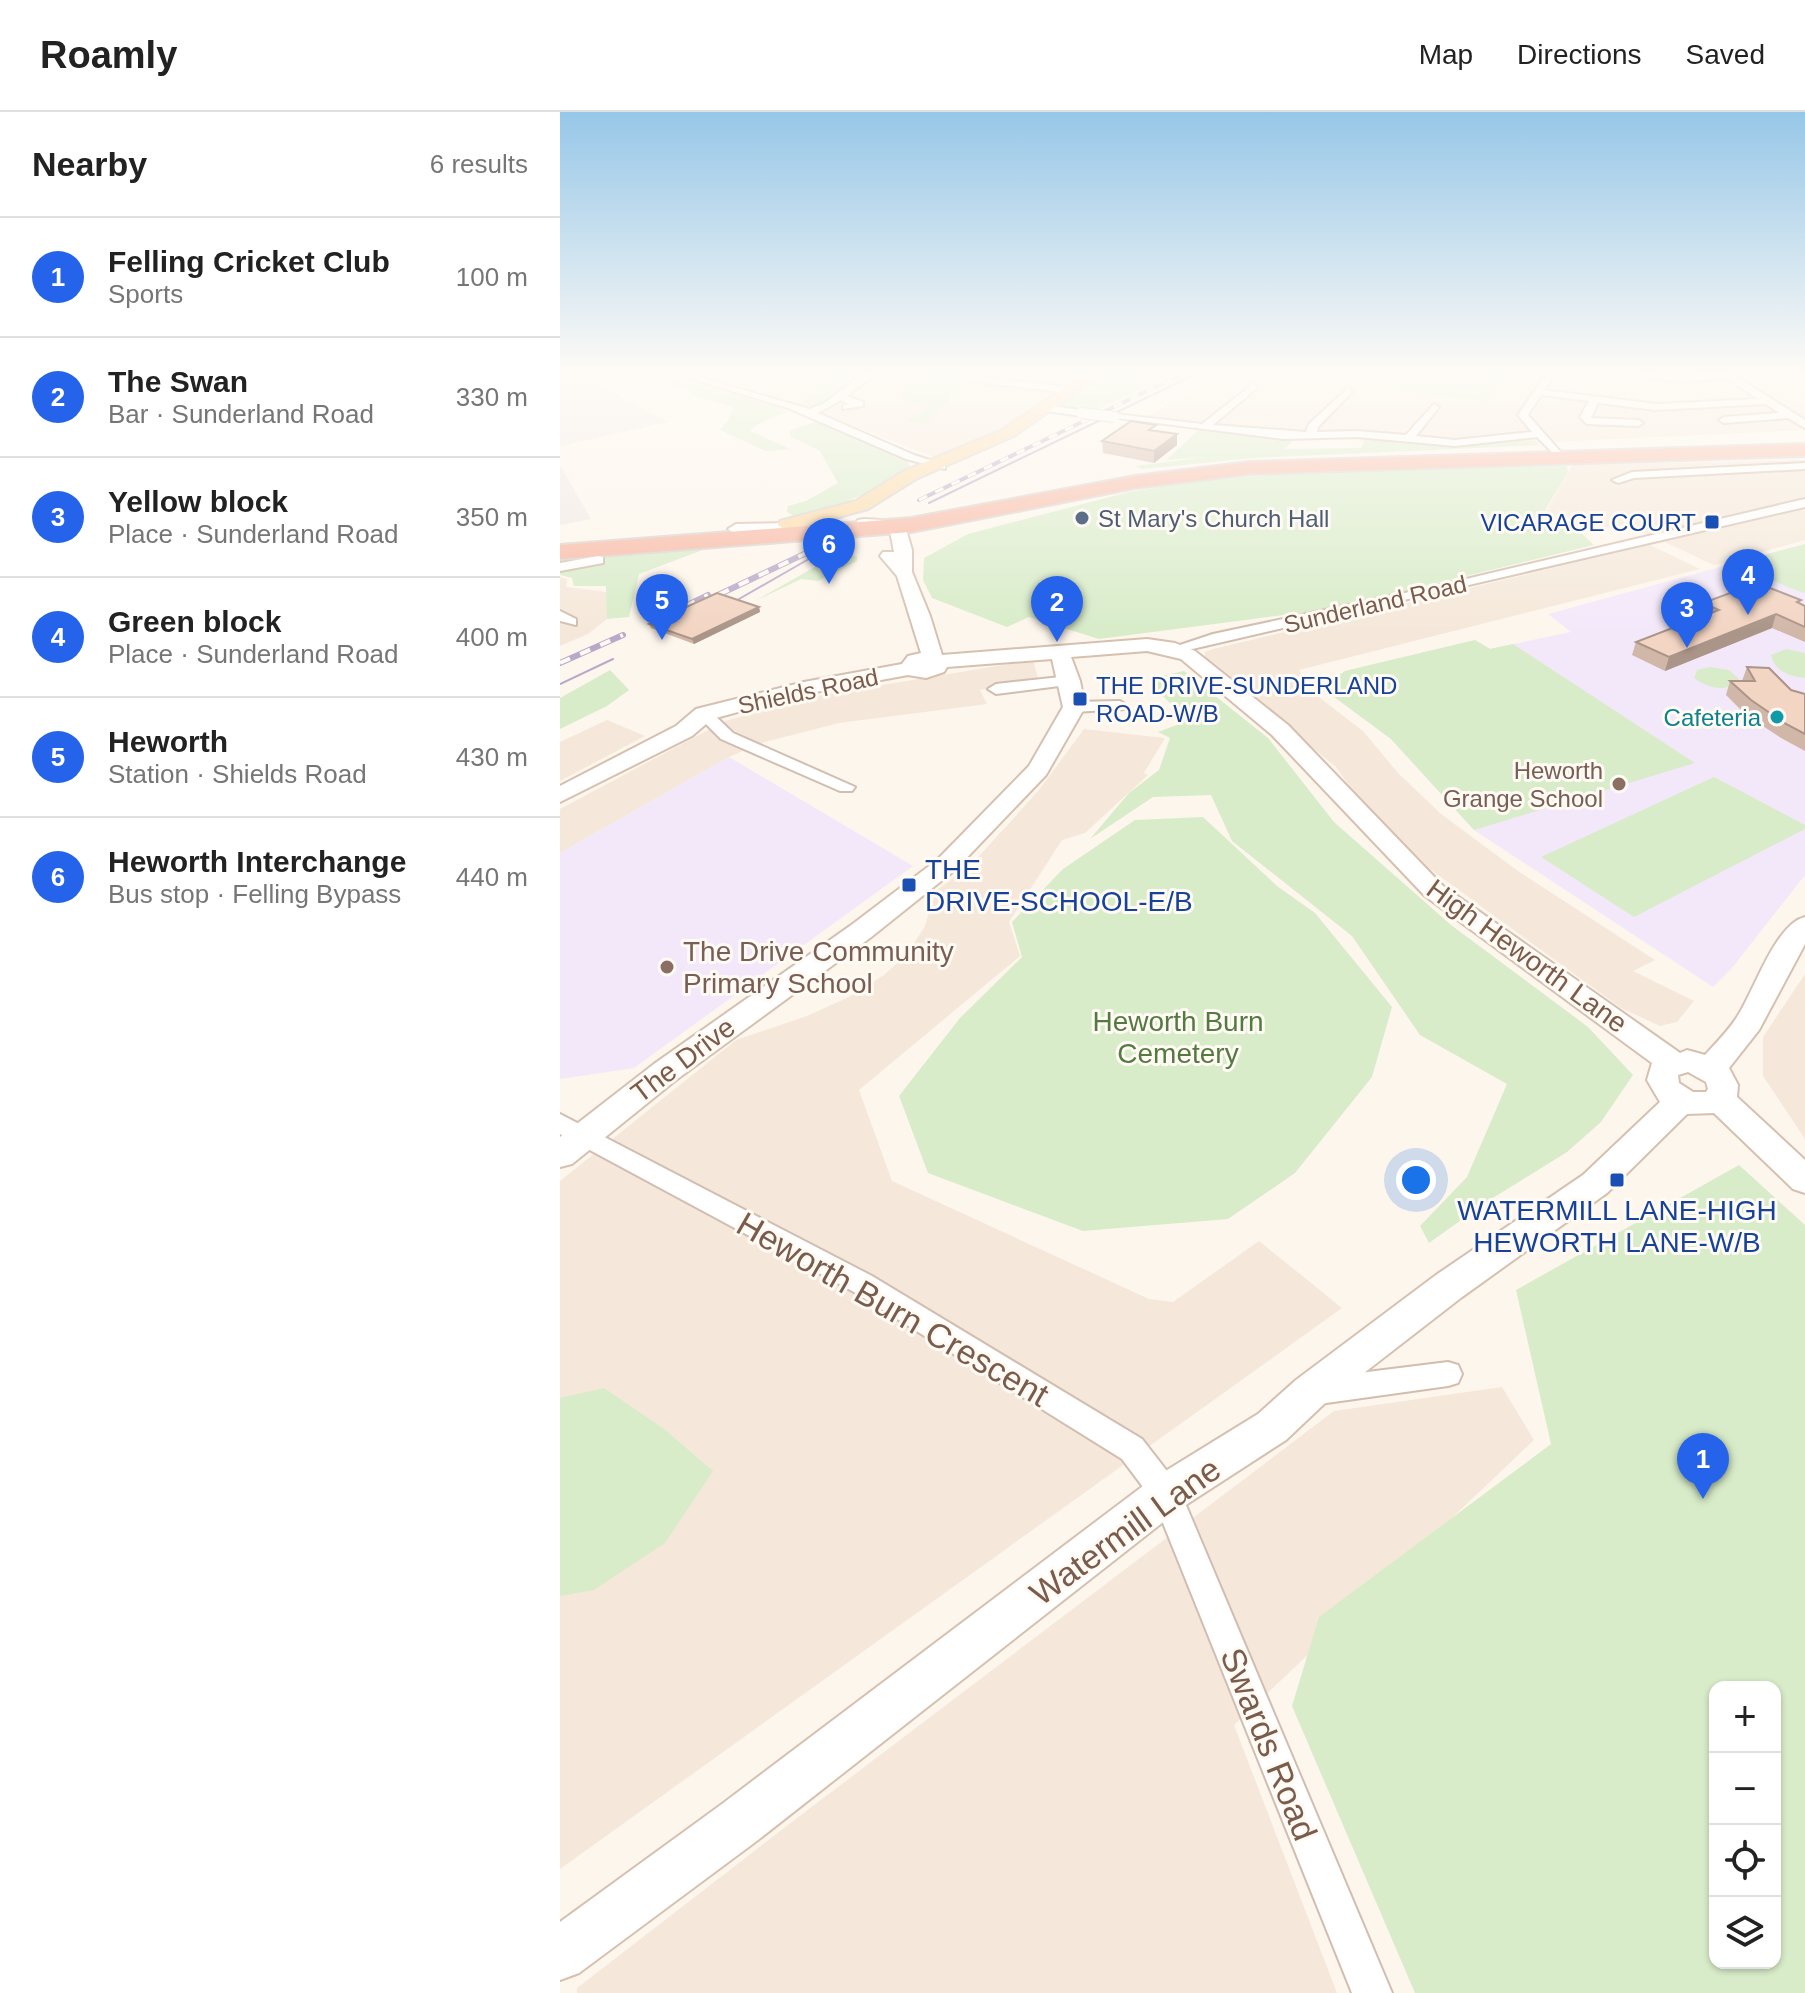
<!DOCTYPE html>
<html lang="en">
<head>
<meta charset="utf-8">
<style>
  :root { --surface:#fff; --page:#f6f6f6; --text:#222; --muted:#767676; --line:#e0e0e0; --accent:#2563eb }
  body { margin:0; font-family:Arial,sans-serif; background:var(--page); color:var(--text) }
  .controls { position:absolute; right:24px; bottom:24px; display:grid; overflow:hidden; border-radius:16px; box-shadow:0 2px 6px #0004 }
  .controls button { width:72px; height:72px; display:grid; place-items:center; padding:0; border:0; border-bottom:2px solid var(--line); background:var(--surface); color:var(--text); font:40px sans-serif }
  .you { position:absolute; left:856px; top:1068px; width:28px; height:28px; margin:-20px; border:6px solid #fff; border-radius:50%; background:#1a73e8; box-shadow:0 0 0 12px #1a73e833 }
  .badge { display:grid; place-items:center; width:52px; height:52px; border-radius:50%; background:var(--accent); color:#fff; font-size:26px; font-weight:700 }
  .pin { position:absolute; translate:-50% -66px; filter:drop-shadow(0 2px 4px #0008) }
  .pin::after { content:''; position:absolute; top:42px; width:28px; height:24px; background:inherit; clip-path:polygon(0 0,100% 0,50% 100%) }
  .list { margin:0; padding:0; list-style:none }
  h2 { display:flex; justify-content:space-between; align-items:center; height:104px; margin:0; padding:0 32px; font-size:34px }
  h2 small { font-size:26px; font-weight:400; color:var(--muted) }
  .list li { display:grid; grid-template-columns:52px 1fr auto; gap:24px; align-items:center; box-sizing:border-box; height:120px; padding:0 32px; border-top:2px solid var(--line) }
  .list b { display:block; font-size:30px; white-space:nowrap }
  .list p { margin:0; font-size:26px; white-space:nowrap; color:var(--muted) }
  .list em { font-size:26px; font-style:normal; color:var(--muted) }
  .icon { flex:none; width:44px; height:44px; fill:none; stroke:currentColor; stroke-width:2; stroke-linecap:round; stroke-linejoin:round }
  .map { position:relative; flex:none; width:1245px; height:1881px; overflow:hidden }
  header { display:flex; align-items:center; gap:48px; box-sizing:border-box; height:112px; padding:0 40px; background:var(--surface); border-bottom:2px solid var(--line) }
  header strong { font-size:38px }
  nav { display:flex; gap:44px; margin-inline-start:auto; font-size:28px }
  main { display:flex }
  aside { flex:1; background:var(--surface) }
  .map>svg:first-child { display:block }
  .residential { fill:#f5e8da }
  .industrial { fill:#efe9e4 }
  .education { fill:#f3e8fa }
  .green { fill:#d8ecc9; fill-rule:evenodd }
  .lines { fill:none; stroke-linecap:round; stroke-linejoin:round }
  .street-casing { stroke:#d1beb0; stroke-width:4 }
  .secondary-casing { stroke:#d6c0b0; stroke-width:4 }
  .primary-casing { stroke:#dad1cd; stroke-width:4 }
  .highway-casing { stroke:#dad1cd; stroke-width:4 }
  .street { fill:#fff; fill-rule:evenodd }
  .secondary { fill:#fff; fill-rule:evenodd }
  .primary { fill:#fbd9a5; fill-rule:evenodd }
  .highway { fill:#f7b7a3; fill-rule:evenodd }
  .tram { stroke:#b9a8c9; stroke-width:2 }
  .rail-far1-casing { stroke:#b9a8c9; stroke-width:4 }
  .rail-casing { stroke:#b9a8c9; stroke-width:6 }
  .rail-far1 { stroke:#fffaf3; stroke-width:3; stroke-dasharray:9; stroke-linecap:butt }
  .rail { stroke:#fffaf3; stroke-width:4; stroke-dasharray:11; stroke-linecap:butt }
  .street-bridge-casing { stroke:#d1beb0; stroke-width:12; stroke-linecap:butt }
  .street-bridge { stroke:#fff; stroke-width:10 }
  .wall { fill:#d1b7a8 }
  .shaded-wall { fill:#aa9588 }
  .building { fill:#f3d5c3; stroke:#aa9588; stroke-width:2 }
  .service-dot { fill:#5c6f8a; stroke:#fffaf3; stroke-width:3 }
  .transit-dot { fill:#1a4fb4; stroke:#fffaf3; stroke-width:3 }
  .culture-dot { fill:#0f9aa8; stroke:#fffaf3; stroke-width:3 }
  .education-dot { fill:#8d6e63; stroke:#fffaf3; stroke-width:3 }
  .labels { text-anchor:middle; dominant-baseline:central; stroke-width:6; stroke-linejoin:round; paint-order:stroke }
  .far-service-label { font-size:24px; fill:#4e5e75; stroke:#fffaf3; text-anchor:start }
  .far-transit-label { font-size:24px; fill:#164399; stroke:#fffaf3; text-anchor:end }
  .far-street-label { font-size:24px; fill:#7a5c4d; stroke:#fffaf3 }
  .far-culture-label { font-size:24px; fill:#0d838f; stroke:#fffaf3; text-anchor:end }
  .far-education-label { font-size:24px; fill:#785e54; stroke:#fffaf3; text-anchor:end }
  .transit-label { font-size:28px; fill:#164399; stroke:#fffaf3; text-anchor:start }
  .education-label { font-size:28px; fill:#785e54; stroke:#fffaf3; text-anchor:start }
  .street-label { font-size:28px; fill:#7a5c4d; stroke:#fffaf3 }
  .park-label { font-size:28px; fill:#537a41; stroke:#fffaf3 }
  .near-street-label { font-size:34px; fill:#7a5c4d; stroke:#fffaf3 }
</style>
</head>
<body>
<header>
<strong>Roamly</strong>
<nav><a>Map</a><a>Directions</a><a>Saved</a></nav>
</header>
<main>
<aside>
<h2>Nearby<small>6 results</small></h2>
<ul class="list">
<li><span class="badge">1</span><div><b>Felling Cricket Club</b><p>Sports</p></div><em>100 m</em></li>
<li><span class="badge">2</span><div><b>The Swan</b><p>Bar · Sunderland Road</p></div><em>330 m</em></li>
<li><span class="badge">3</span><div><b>Yellow block</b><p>Place · Sunderland Road</p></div><em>350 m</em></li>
<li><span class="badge">4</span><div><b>Green block</b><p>Place · Sunderland Road</p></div><em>400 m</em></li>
<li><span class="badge">5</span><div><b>Heworth</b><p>Station · Shields Road</p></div><em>430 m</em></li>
<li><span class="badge">6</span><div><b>Heworth Interchange</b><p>Bus stop · Felling Bypass</p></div><em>440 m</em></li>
</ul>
</aside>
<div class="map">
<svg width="1245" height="1881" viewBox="0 0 1245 1881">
  <rect width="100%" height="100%" fill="#fdf6ec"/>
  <g class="residential">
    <path d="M96,258H534L454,310L377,346L244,295L177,272Z"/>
    <path d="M948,258H1245V318L864,336L588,304L655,268L685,259L772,266L924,288Z"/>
    <path d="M1245,348V428L1154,453L1088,422L983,405L1012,353Z"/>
    <path d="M1090,433L1140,457L739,558L751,579L803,619L838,661L881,702L958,759L1095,848L1073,859L1134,889L1117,910L1100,914L1061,896L856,747L809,702L776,655L644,546L645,540L653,537Z"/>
    <path d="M0,465L7,467L6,475L47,480V507L28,522L0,534Z"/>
    <path d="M473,548L479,569L420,578L427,592L279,611L201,631L169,645L0,741V697L165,609L256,584Z"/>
    <path d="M47,608L85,624L0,669V630Z"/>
    <path d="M524,617L605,626L584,661L588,663L525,721L502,728L449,810L460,844L299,978L332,1069L589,1187L613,1190L699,1129L782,1196L0,1757V1069L176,928L247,904L291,884L324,863L346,843L364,816L377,778L411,753L479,678Z"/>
    <path d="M1245,862V1027L1203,964V925Z"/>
    <path d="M942,1275L974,1328L674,1613L777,1881H17V1876L241,1703L774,1299Z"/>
  </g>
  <g class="industrial">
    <path d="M818,258H941L924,279L815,265Z"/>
    <path d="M0,263H21L108,310L0,334Z"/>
    <path d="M0,354L3,358L31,407L0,413Z"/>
  </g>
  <g class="education">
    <path d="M1245,432V763L1172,856L1153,875L914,718L831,627L762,576L785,559L915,528L930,537L1011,520L988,502Z"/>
    <path d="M169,645L353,754L74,956L0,967V741Z"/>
  </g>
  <g class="green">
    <path d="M279,258H307C287,273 263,302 236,294L259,280V273Z"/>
    <path d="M384,258H419C398,272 385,294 366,312L347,309L368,295L354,293L339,282L350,278L336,270C355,265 368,269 384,258Z"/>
    <path d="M551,258L582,264L562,276L603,258H620L534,299L497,295L522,276L552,279L527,274Z"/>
    <path d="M698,258H815L812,270L773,264L686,259Z"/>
    <path d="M929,258H953L924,289L814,274L819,266L910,276Z"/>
    <path d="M77,265L117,267L215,294L226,300L198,312L190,319L230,337L206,339L160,318L169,307L173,295L139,285L124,276L80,269Z"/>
    <path d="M256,309L347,349L350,354L307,381L273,395L234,404L227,400L228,394L246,389L278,371L260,339L230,324V319Z"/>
    <path d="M640,317L734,328L724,337L801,336L807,324L873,333L973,329L980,333L694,346L582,357L576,354L646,345L606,348Z"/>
    <path d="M1007,354L1008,360L977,412L1019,419L1034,433L770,497L539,527L469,505L447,515L372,486L363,468L364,446L408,422L569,380L636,369L733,361Z"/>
    <path d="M161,431L79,462L69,505L47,507L46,474H14L12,466L0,463V458L43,450L42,441Z"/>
    <path d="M1245,432V481C1220,475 1193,451 1166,471L1160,459L1185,448Z"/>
    <path d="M283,439L297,445V449L258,469L241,467L195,489Z"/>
    <path d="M915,528L930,537L953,532L1135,651L914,718L831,627L762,576L785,559Z"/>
    <path d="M1226,537L1245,541V566C1229,564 1215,560 1211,543Z"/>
    <path d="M1150,555L1169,558L1179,567C1167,582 1148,576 1134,566L1137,558Z"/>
    <path d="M50,558L69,578L47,594L0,617V586Z"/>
    <path d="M624,559L708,626L774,710L891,813L1028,915L1073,963L1041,1010L1007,1040L928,1089L869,1131L860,1114L907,1065L947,972L860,923L792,824L672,729L651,683L593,685L530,727L569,681L599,658L610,626L598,620L641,604L612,593L590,571L602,564Z"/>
    <path d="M1154,665L1245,713V717L1074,805L981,745Z"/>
    <path d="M643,705L717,774L755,801L832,895L812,965L735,1061L668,1107L523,1119L368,1061L339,984L400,906L462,845L452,810L503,757L575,708Z"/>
    <path d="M1179,1053L1245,1113V1881H855L732,1594L759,1505L991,1332L956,1178ZM1155,1575H1215V1851H1155Z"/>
    <path d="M44,1276L104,1317L153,1359L105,1431L34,1478L0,1484V1286Z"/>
  </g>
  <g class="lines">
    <g class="street-casing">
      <g id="street">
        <path d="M309,258H320L287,284L303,290V294L283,297V293L289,292L281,288L258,301L354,343L385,353V357L346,347L228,296L125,265L133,263L249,297L263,292Z"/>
        <path d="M989,258H998L984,278L1096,292L1198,287L1166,266L1122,270L1076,264L1081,261L1122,264L1166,258L1245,308V316L1228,306L1164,311L1159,308L1164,305L1219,301L1206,292L1096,298L1038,291L1031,306L1078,308L1083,311L1078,314L1027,312L1020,305L1029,289L981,283L968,303L1005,345L1000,348L977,325L895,334L797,325L724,327L550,305L555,302L642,312L694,271L697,276L653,313L746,320L749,312L789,275L792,280L758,315L757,320L797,319L846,323L874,292L879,295L856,324L895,328L972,320L958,303Z"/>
        <path d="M409,264L509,275L514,278L509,281L406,269Z"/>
        <path d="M484,293L521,298L526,301L521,304L480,298V294Z"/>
        <path d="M1245,351V357L1074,366L1058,371L1052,368L1072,360Z"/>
        <path d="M1245,387V395L615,541L608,537L653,522L868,476Z"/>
        <path d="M38,444L43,445V451L0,459V451Z"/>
        <path d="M0,499L16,507V513L0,509Z"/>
        <path d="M510,564L518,569L515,572L436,582L428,577L436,572Z"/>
        <path d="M560,589L568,594L565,597L514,600L506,595L514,590Z"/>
        <path d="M144,597L150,599L173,621L295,675L292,679H280L161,627L136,602Z"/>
        <path d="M0,1002L312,1164L582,1327L617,1372L832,1881H792L595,1391L562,1347L294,1180L0,1022Z"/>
        <path d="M888,1250L898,1253L902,1262L898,1271L888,1274L759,1292L749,1288L745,1279L749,1270L759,1266Z"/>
      </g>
    </g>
    <g class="secondary-casing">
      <g id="secondary">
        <path d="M304,407L337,409L345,414L352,438V460L370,504L382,543L587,527L615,531L635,539L728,613L883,774L1120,941L1127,938L1145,943C1156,931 1168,919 1177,905C1194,880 1215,812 1245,805V832L1199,918L1169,956L1178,973L1177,985L1245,1048V1081L1233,1077L1154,1001L1127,1002L1047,1081L902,1185L764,1292L726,1328L621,1396L198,1728L19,1861L0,1868V1810L162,1692L591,1368L698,1302L736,1268L876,1163L1023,1063L1100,990L1087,968L1092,951L865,784L712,623L621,547L587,539L511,545L520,569L525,595L486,663L395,758L310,826L116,968L12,1052L0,1055V1025L94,952L290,814L377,748L469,654L503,595L492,547L387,555L384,560L366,566L348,563L245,582L152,607L132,624L0,690V674L116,614L136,597L244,570L342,552L348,544L361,541L337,464L320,444L323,440H334L330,419L298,416L296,412L298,408ZM1128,960L1146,970L1148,977L1146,980H1133L1119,971L1118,963Z"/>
        <path d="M232,411L238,412L240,416L238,420L176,422L168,417L176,412Z"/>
      </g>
    </g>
    <g class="primary-casing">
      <path id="primary" d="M531,258H547L454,324L356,367L308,397L227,419L218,413L220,409L296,389L344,359L442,318Z"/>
    </g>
    <g class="highway-casing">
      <path id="highway" d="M1245,332V344L689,362L575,376L351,420L0,447V433L351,406L575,364L689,350Z"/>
    </g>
    <use href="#street" class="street"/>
    <use href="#secondary" class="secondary"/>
    <use href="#primary" class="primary"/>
    <use href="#highway" class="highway"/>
    <g class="tram">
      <path d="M369,391L644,258"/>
      <path d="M172,491L268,436"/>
      <path d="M0,572L53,547"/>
    </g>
    <g class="rail-far1-casing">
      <path id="rail-far1" d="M359,388L631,258"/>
    </g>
    <g class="rail-casing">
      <g id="rail">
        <path d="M139,492L261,434"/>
        <path d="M105,504L148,483"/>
        <path d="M0,551L63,523"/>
      </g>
    </g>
    <use href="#rail-far1" class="rail-far1"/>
    <use href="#rail" class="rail"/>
    <g class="street-bridge-casing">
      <path id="street-bridge" d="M521,301L555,305"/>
    </g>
    <use href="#street-bridge" class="street-bridge"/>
  </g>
  <g class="wall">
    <path d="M596,319L617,333L594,351L543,341L542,329Z"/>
    <path d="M1143,491L1240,492L1245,494V530L1212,516L1105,559L1072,543L1076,530L1141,505L1139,504Z"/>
    <path d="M199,495L200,500L134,532L91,516L89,512Z"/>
    <path d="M1187,555L1231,578L1245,582V639L1221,626L1186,603L1166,583L1170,569H1182Z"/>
  </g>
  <g class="shaded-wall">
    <path d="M617,322V333L594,351V339Z"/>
    <path d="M199,495L200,500L134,532L132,527Z"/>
    <path d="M1216,502L1212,516L1105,559L1109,545Z"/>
  </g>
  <g class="building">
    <path d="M571,309L596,313L589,318L617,322L594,339L542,329Z"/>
    <path d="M1197,471L1241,488L1237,490L1245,494V515L1216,502L1109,545L1076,530L1159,498L1143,491Z"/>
    <path d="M157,481L199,495L132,527L89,512Z"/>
    <path d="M1187,555L1209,556L1231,578L1245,582V622L1226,612L1191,588L1170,569H1195Z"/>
  </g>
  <linearGradient id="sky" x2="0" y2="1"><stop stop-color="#97c7e8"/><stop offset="0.5" stop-color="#fefbf6"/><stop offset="1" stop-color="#fefbf6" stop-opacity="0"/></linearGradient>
  <rect width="1245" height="521" fill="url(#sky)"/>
  <circle class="service-dot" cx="522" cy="406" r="8"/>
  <g class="transit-dot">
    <rect x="1144" y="402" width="16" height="16" rx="4"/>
    <rect x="512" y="579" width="16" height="16" rx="4"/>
    <rect x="341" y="765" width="16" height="16" rx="4"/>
    <rect x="1049" y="1060" width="16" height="16" rx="4"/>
  </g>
  <circle class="culture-dot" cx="1217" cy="605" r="8"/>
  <g class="education-dot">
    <circle cx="1059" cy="672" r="8"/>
    <circle cx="107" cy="855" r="8"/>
  </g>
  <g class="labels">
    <g class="far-service-label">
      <text x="538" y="406">St Mary's Church Hall</text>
    </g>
    <g class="far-transit-label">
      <text x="1136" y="410">VICARAGE COURT</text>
      <text x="536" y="573" text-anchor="start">THE DRIVE-SUNDERLAND<tspan x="536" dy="28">ROAD-W/B</tspan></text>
    </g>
    <g class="far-street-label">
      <text transform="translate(815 492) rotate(-13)">Sunderland Road</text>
      <text transform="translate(248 579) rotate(-12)">Shields Road</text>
    </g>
    <g class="far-culture-label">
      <text x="1201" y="605">Cafeteria</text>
    </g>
    <g class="far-education-label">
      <text x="1043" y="658">Heworth<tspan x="1043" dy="28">Grange School</tspan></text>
    </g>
    <g class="transit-label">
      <text x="365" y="757">THE<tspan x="365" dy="32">DRIVE-SCHOOL-E/B</tspan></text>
      <text x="1057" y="1098" text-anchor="middle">WATERMILL LANE-HIGH<tspan x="1057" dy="32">HEWORTH LANE-W/B</tspan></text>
    </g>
    <g class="education-label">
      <text x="123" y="839">The Drive Community<tspan x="123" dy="32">Primary School</tspan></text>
    </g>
    <g class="street-label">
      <text transform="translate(967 844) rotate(36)">High Heworth Lane</text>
      <text transform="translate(123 948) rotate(-37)">The Drive</text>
    </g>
    <g class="park-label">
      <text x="618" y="909">Heworth Burn<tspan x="618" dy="32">Cemetery</tspan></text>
    </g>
    <g class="near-street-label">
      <text transform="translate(333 1197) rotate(30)">Heworth Burn Crescent</text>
      <text transform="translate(565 1419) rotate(-36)">Watermill Lane</text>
      <text transform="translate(709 1632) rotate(68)">Swards Road</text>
    </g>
  </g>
</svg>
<div class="controls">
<button>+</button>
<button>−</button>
<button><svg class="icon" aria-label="locate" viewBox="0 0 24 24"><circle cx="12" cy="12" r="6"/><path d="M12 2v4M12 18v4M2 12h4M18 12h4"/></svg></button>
<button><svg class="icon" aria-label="layers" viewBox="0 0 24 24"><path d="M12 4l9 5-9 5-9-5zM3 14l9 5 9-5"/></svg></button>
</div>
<div class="you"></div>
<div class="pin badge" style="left:1143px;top:1387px">1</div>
<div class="pin badge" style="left:497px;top:530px">2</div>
<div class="pin badge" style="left:1127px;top:536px">3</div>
<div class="pin badge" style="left:1188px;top:503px">4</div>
<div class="pin badge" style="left:102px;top:528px">5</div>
<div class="pin badge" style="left:269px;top:472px">6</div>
</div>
</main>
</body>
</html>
